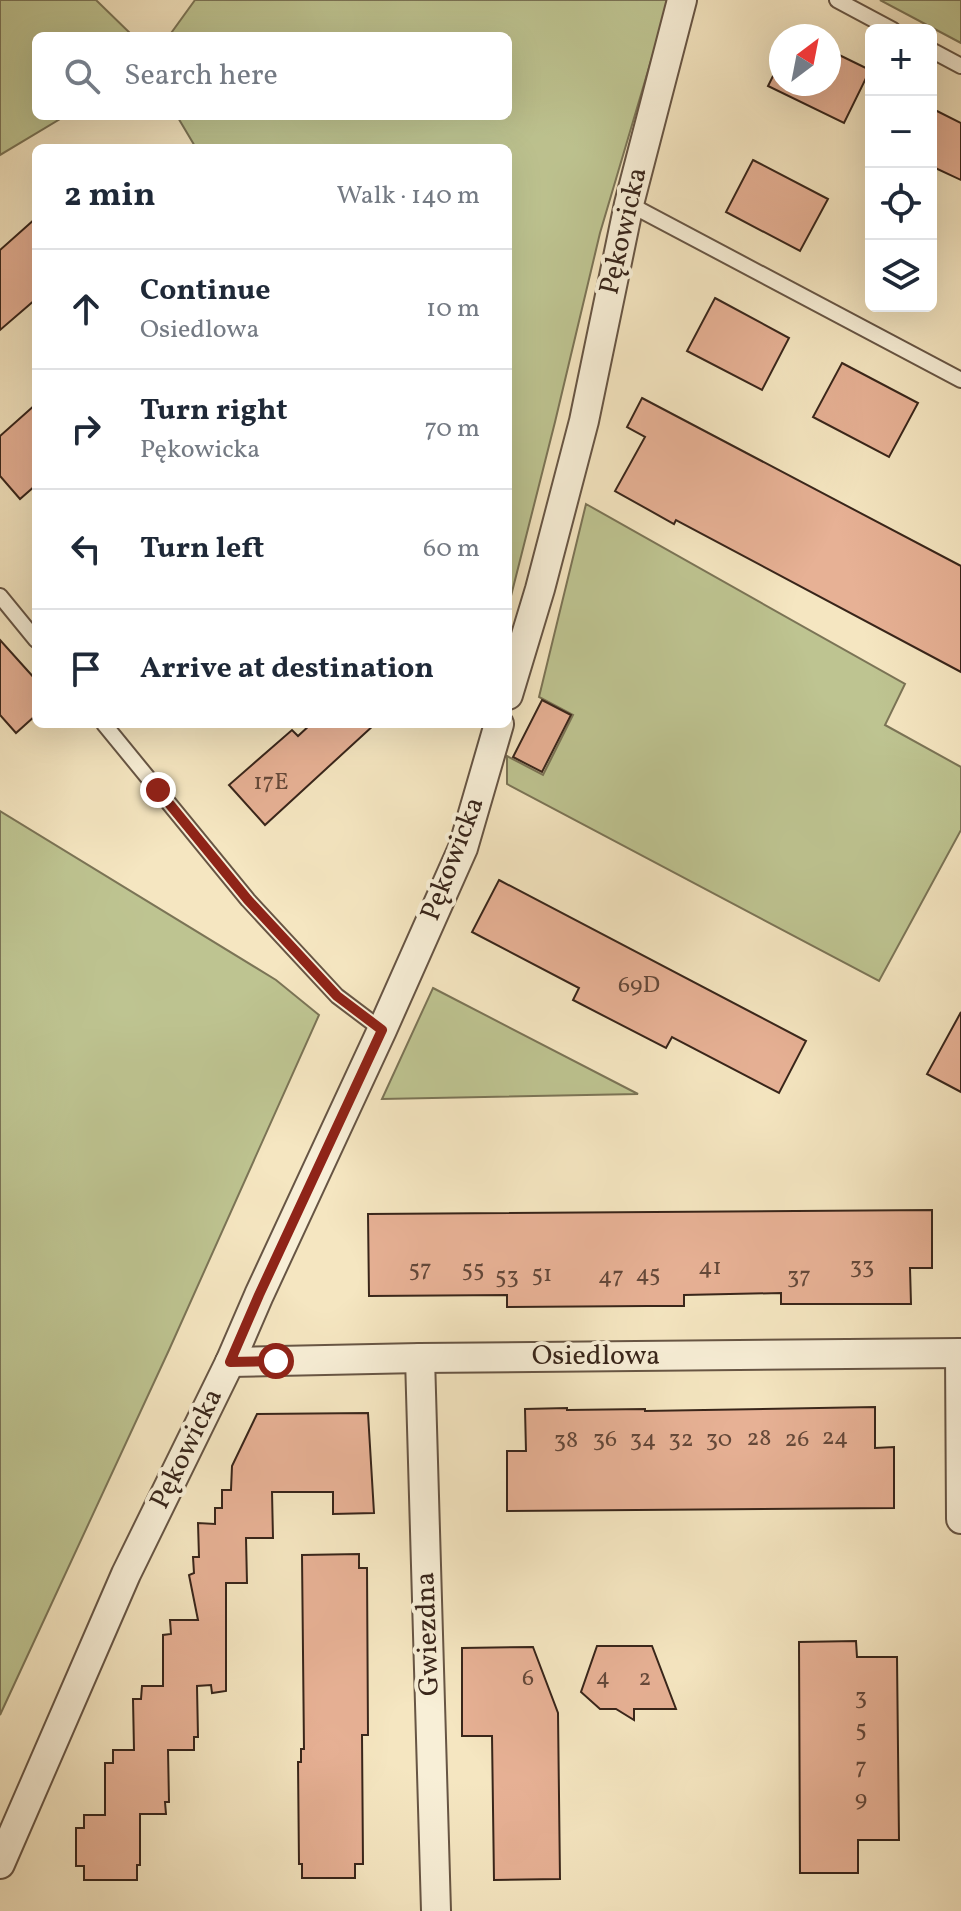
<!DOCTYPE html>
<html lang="en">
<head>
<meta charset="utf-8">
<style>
  :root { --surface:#fff; --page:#f2f2f3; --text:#1f2937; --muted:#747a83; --line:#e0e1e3 }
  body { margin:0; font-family:Vollkorn,serif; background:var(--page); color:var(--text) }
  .controls { position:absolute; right:24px; top:24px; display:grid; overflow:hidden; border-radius:12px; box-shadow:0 8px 32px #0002 }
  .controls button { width:72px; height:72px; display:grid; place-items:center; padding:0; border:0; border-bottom:2px solid var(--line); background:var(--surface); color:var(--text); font:40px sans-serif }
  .compass { position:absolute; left:769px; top:24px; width:72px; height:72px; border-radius:50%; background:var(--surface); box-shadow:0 8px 32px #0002; rotate:32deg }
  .stop { position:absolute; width:24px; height:24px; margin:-18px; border:6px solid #8f2418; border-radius:50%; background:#fff }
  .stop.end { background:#8f2418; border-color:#fff; box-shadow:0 2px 8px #0008 }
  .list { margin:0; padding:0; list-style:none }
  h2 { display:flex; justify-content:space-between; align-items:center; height:104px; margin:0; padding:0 32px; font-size:34px }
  h2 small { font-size:26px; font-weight:400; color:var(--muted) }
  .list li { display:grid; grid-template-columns:52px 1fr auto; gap:24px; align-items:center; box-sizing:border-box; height:120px; padding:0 32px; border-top:2px solid var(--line) }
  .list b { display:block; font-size:30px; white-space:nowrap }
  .list p { margin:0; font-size:26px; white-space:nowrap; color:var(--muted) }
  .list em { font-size:26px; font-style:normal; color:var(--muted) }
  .icon { flex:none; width:44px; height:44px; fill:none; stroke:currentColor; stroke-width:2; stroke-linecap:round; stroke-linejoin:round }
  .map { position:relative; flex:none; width:961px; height:1911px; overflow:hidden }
  .search { position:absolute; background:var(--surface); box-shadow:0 8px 32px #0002; left:32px; top:32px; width:480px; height:88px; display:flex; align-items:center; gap:20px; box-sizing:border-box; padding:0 28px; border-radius:12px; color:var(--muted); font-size:30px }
  .panel { position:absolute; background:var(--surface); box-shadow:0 8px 32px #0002; left:32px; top:144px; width:480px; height:584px; border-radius:12px }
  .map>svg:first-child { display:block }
  .green { fill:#bec491; stroke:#7b7456; stroke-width:2 }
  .building { fill:#e7b195; stroke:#38251a; stroke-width:2 }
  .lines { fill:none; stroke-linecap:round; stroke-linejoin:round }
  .lane-casing { stroke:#675544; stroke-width:18 }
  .street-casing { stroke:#675544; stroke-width:32 }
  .lane { stroke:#f8efd7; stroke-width:14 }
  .street { stroke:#f8efd7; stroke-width:28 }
  .route { stroke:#8f2418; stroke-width:10 }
  .labels { text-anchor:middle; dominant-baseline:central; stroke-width:8; stroke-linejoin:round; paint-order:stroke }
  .number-label { font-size:24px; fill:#644839 }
  .street-label { font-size:28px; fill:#38251a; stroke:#f8efd7 }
</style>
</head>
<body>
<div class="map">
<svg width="961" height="1911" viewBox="0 0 961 1911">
  <rect width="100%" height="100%" fill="#f5e6c1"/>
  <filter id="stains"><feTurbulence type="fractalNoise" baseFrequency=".0025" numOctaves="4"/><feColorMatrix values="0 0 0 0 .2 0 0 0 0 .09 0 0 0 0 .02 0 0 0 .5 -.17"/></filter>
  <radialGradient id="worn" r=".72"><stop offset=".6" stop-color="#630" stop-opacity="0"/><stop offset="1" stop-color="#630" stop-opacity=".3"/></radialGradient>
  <g class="green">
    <path d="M0,0H96L133,36H36V116H65L0,155Z"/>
    <path d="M195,0H669L600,233L555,422L511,596L508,595V148H196L177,116H508V36H169Z"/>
    <path d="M880,0H961V43Z"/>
    <path d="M586,504L905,684L885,725L961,767V830L879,981L507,784V756L543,775L573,715L539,697Z"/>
    <path d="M0,811L276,980L319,1015L169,1350L0,1715Z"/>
    <path d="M433,988L638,1094L382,1099Z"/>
  </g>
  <g class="building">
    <path d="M829,50L870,70L844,123L768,86L781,60V84H829Z"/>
    <path d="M931,108L961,123V180L931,166Z"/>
    <path d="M753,160L828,199L800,251L726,212Z"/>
    <path d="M36,218V299L0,330V250Z"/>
    <path d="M715,298L789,338L762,390L687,351Z"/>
    <path d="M842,363L918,403L889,457L813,417Z"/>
    <path d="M642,398L961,566V672L676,520L674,524L615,491L645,437L627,427Z"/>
    <path d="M36,404V485L20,499L0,476V436Z"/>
    <path d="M0,640L36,680V715L16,733L0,715Z"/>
    <path d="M542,700L571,715L542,772L513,757Z"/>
    <path d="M311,724H375L265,825L229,785L292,730L298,736Z"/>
    <path d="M499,880L806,1041L779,1093L672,1037L666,1048L573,1000L579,988L472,932Z"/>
    <path d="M961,1012V1092L927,1074Z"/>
    <path d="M932,1210V1268H910L911,1304H781V1293L684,1295V1306H647L507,1307V1295L369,1296L368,1214Z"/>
    <path d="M875,1407V1448L894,1447V1508L507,1511V1451H526L525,1409L567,1408V1410L645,1409V1411Z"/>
    <path d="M368,1413L374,1513L333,1514V1492H272L273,1538H246L247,1583H226V1691L212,1693L211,1685L197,1686L198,1737H194V1750H168L169,1802H165L166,1814H140V1865H137V1880H84V1866H76V1828H84V1815H105V1763H113V1750H134L133,1699H141L142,1686H163V1635L171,1634L170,1620H198L189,1575L194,1573L193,1557H199L198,1523L215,1524V1508H222V1490H231L232,1466L257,1414Z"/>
    <path d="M359,1554V1568H367L368,1735H362L363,1864H355V1878H302V1864H299L298,1762H301V1749H304L302,1555Z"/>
    <path d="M856,1641L857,1657H897L899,1840H858V1873H800L799,1642Z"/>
    <path d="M597,1646H652L676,1709H634V1720L616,1709H600L581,1692Z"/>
    <path d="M533,1647L558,1713L560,1879L494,1880L492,1736H462V1648Z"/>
  </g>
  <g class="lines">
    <g class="lane-casing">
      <g id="lane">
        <path d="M837,0L893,30"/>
        <path d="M931,50L961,66"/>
        <path d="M629,204L961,380"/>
        <path d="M0,596L36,640"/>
        <path d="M104,724L248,900L337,996L382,1030"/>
      </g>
    </g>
    <g class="street-casing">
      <g id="street">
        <path d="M508,695L540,589L584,421L629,204L682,0"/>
        <path d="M960,1353L961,1519"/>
        <path d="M420,1358L436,1911"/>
        <path d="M230,1362L420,1358L961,1353"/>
        <path d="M0,1864L126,1574L230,1362L259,1295L382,1030L463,848L499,724"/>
      </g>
    </g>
    <use href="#lane" class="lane"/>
    <use href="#street" class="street"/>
  </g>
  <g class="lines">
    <path class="route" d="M158,790L248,900L337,996L382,1030L259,1295L230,1362L276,1361"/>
  </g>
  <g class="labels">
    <g class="number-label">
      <text x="271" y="783">17E</text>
      <text x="639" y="986">69D</text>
      <text x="862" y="1267">33</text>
      <text x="710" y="1268">41</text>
      <text x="420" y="1270">57</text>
      <text x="473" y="1270">55</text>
      <text x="542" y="1275">51</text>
      <text x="648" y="1275">45</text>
      <text x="507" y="1277">53</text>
      <text x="611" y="1277">47</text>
      <text x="799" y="1277">37</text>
      <text x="835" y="1438">24</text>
      <text x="759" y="1439">28</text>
      <text x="605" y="1440">36</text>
      <text x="643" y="1440">34</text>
      <text x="681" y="1440">32</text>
      <text x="719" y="1440">30</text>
      <text x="797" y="1440">26</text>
      <text x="566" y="1441">38</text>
      <text x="603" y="1678">4</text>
      <text x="528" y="1679">6</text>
      <text x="645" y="1679">2</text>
      <text x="861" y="1698">3</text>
      <text x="861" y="1730">5</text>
      <text x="861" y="1768">7</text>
      <text x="861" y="1800">9</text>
    </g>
    <g class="street-label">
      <text transform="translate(624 231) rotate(-77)">Pękowicka</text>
      <text transform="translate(453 859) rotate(-69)">Pękowicka</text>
      <text x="596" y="1356">Osiedlowa</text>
      <text transform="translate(187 1449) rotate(-64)">Pękowicka</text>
      <text transform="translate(428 1634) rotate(-92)">Gwiezdna</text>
    </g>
  </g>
  <rect width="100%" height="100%" filter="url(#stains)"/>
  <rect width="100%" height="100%" fill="url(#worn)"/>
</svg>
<div class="controls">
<button>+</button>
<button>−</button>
<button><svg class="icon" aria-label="locate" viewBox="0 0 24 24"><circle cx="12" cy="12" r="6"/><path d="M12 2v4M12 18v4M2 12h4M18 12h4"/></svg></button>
<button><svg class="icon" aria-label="layers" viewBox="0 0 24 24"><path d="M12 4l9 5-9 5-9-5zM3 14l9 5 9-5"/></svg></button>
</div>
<svg class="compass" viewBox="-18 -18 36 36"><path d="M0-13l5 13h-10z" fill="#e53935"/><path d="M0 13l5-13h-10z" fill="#747a83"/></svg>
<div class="stop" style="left:276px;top:1361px"></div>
<div class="stop end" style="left:158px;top:790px"></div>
<div class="search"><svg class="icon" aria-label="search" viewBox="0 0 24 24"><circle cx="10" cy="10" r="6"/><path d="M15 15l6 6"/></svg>Search here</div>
<section class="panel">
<h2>2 min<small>Walk · 140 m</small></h2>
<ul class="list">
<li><svg class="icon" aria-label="ahead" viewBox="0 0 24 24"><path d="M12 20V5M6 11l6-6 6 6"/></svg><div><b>Continue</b><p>Osiedlowa</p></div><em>10 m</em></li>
<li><svg class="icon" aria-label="right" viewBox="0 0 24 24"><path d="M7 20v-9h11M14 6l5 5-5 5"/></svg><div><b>Turn right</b><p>Pękowicka</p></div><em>70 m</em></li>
<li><svg class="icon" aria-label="left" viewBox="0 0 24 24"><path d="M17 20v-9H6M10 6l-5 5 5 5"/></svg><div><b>Turn left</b></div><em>60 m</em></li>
<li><svg class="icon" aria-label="arrive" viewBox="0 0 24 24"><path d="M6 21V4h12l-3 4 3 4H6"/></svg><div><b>Arrive at destination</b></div></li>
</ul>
</section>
</div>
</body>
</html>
